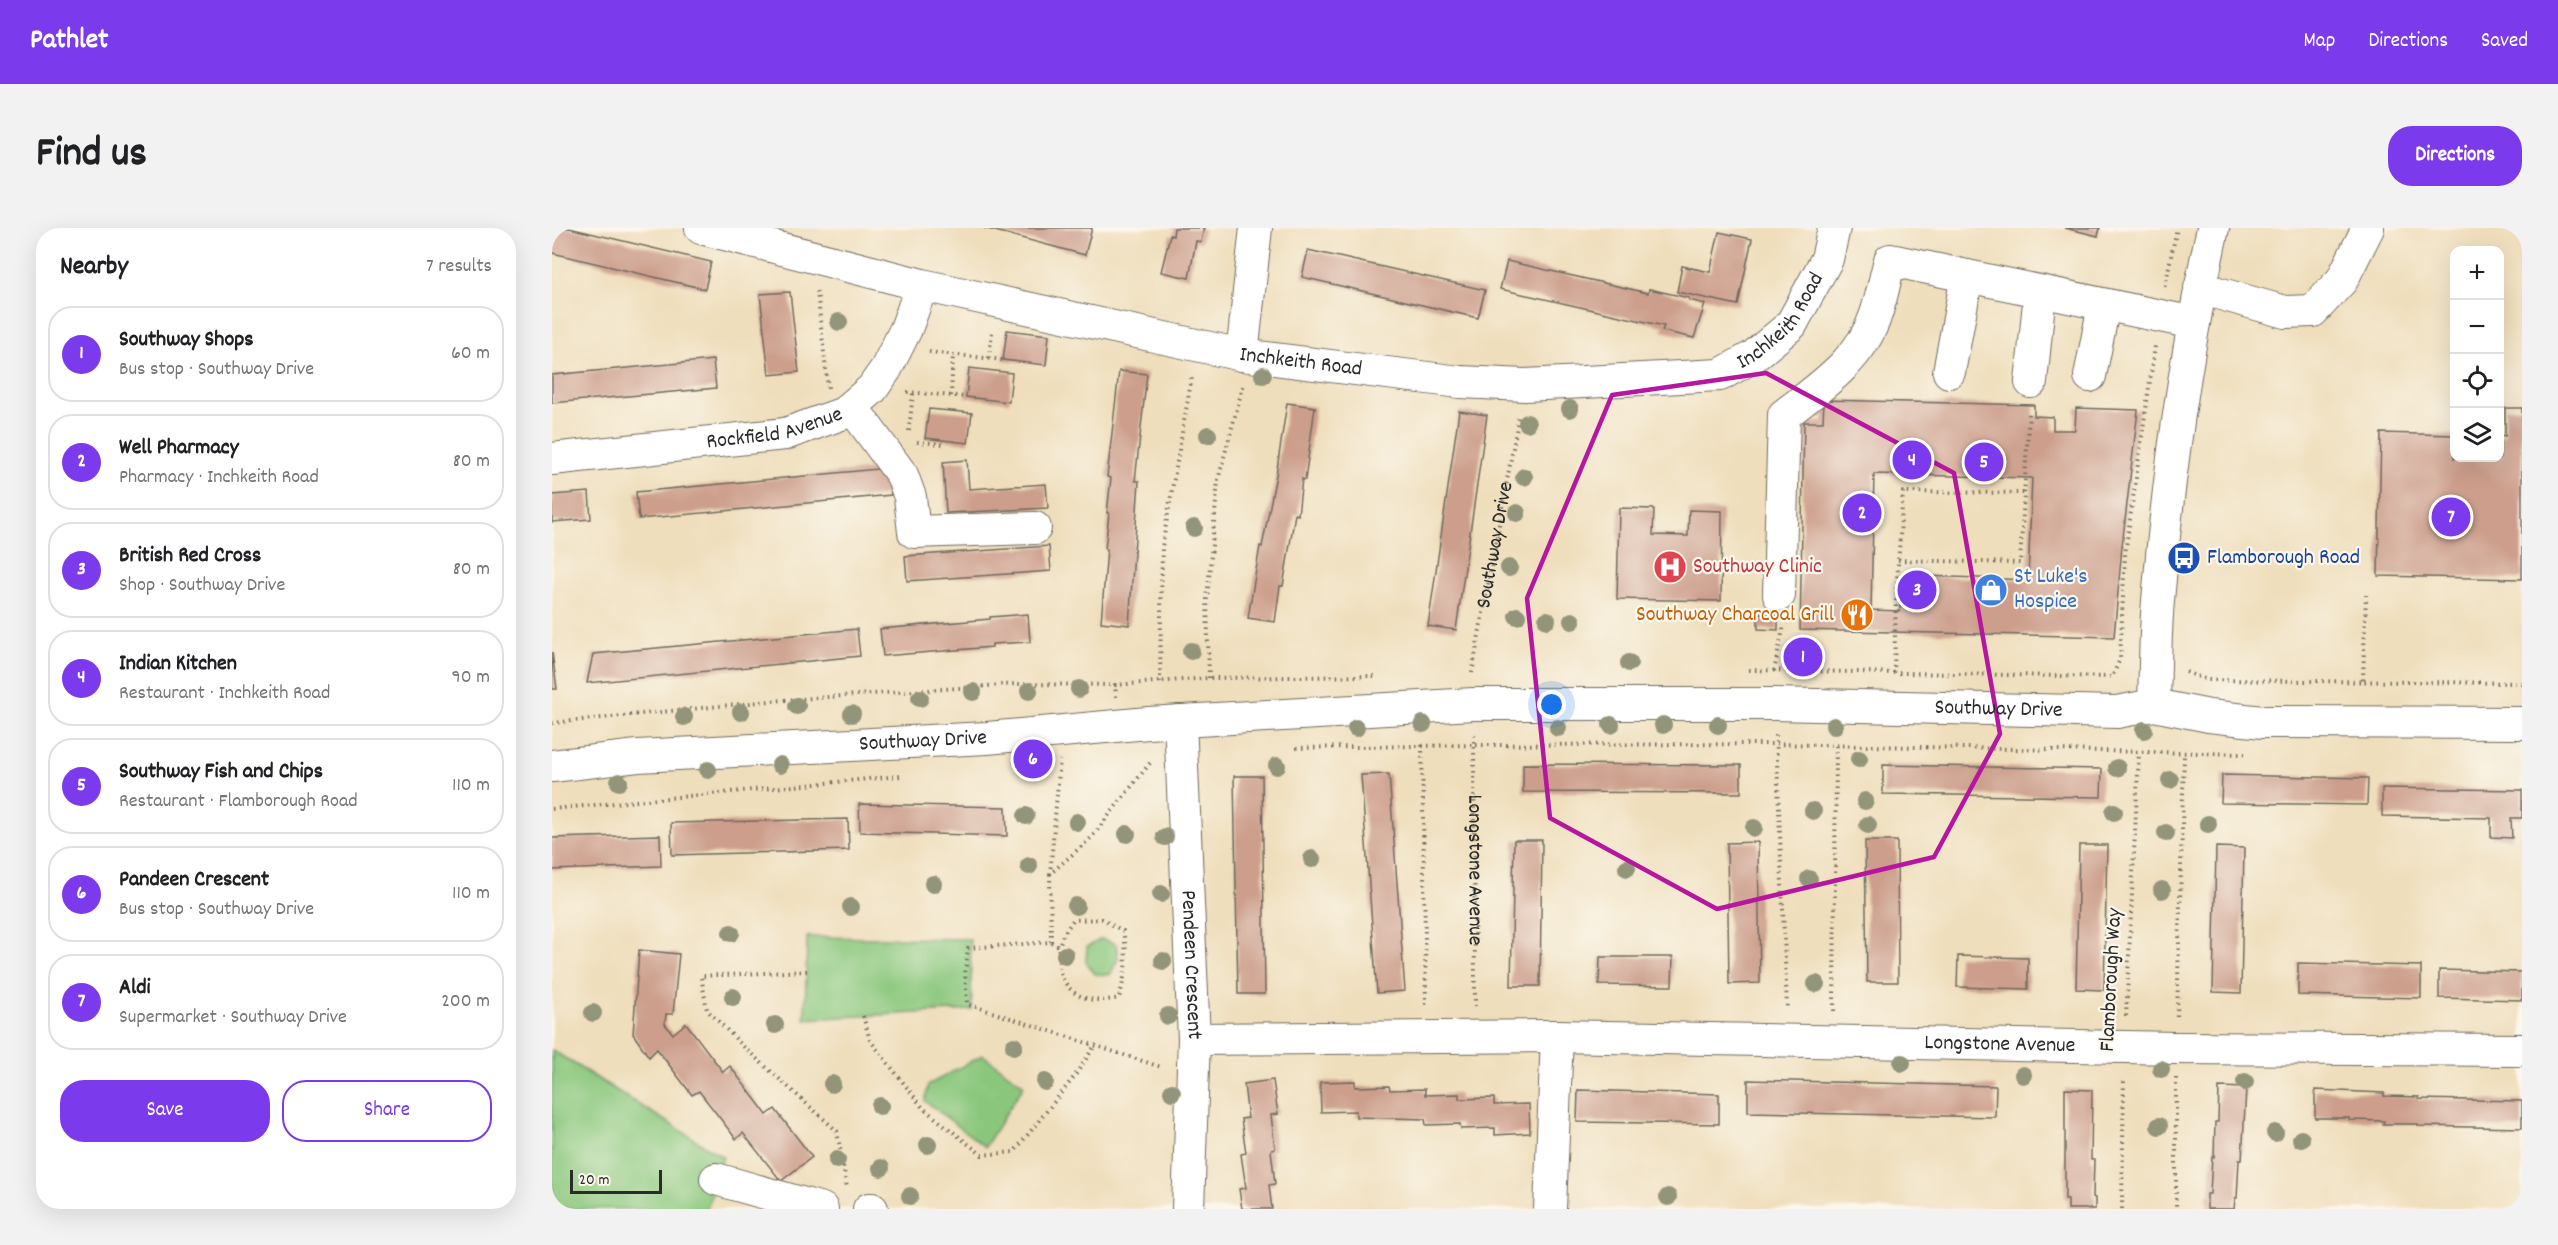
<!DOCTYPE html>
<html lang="en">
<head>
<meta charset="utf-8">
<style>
  :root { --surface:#fff; --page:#f2f2f2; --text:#202124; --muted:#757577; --line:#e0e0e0; --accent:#7c3aed }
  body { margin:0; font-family:Dekko,sans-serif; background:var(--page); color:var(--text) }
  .controls { position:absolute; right:18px; top:18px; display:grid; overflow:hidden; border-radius:12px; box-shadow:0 6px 24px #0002 }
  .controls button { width:54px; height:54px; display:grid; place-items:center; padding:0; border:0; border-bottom:2px solid var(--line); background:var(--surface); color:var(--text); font:30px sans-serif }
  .scale { position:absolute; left:18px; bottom:15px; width:92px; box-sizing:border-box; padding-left:6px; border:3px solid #2b2b2b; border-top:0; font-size:16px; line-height:21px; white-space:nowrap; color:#2b2b2b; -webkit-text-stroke:4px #fbf7ec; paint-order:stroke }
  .you { position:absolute; left:1000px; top:477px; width:21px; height:21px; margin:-15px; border:4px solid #fff; border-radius:50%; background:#1a73e8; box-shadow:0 0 0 9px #1a73e833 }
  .badge { display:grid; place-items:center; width:39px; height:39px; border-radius:50%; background:var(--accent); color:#fff; font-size:20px; font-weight:700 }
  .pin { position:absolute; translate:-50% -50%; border:3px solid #fff; box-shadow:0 2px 6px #0006 }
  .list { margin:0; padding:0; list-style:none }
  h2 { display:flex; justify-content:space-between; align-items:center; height:78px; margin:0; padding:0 24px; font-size:26px }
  h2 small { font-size:20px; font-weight:400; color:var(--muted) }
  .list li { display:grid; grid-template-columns:39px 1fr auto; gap:18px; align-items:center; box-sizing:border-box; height:96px; margin:0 12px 12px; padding:0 12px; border:2px solid var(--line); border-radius:24px }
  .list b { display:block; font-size:22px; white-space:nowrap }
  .list p { margin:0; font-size:20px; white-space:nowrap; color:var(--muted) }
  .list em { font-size:20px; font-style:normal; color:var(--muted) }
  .actions { display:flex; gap:12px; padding:18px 24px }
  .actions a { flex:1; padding:14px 0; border:2px solid var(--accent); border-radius:24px; text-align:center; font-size:21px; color:var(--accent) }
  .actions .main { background:var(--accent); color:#fff }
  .icon { flex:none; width:33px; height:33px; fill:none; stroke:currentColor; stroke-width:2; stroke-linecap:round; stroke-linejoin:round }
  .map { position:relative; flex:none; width:1970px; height:981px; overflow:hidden; border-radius:24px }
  header { display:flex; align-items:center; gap:36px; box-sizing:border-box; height:84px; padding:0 30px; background:var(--accent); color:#fff }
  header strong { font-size:28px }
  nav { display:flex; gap:33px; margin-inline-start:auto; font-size:21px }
  .intro { display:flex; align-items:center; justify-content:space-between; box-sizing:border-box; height:144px; padding:0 36px }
  h1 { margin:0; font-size:42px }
  .button { padding:15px 27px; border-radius:24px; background:var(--accent); color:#fff; font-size:21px; font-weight:700 }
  main { display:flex; gap:36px; padding:0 36px }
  aside { flex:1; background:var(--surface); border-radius:24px; box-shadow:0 6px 24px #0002 }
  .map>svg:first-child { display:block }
  .green { fill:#8ac77d; stroke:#5a7954; stroke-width:1.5 }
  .building { fill:#cc9e8b; fill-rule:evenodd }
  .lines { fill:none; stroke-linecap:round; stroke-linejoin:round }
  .minor-casing { stroke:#706a5e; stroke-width:34 }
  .path { stroke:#706a5e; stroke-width:4; stroke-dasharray:1.5 4.5; stroke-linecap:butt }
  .minor { stroke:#fff; stroke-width:32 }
  .tree { fill:#93957a }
  .marked { fill:none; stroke:#b5179e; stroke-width:4.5; stroke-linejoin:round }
  .labels { text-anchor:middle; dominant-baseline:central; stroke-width:4.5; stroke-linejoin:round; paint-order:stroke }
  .street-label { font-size:22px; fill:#2b2b2b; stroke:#fbf7ec }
  .transit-label { font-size:22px; fill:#164399; stroke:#fbf7ec; text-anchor:start }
  .health-label { font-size:22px; fill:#be3a42; stroke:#fbf7ec; text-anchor:start }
  .shop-label { font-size:22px; fill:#366cbe; stroke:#fbf7ec; text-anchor:start }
  .food-label { font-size:22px; fill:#c56008; stroke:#fbf7ec; text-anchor:end }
</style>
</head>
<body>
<header>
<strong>Pathlet</strong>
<nav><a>Map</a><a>Directions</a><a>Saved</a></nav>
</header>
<div class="intro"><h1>Find us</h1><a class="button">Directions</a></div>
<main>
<aside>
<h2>Nearby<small>7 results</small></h2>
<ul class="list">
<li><span class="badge">1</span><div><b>Southway Shops</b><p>Bus stop · Southway Drive</p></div><em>60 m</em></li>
<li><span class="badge">2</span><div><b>Well Pharmacy</b><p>Pharmacy · Inchkeith Road</p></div><em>80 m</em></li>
<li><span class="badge">3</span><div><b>British Red Cross</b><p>Shop · Southway Drive</p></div><em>80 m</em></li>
<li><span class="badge">4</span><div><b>Indian Kitchen</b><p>Restaurant · Inchkeith Road</p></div><em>90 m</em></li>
<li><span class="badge">5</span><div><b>Southway Fish and Chips</b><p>Restaurant · Flamborough Road</p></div><em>110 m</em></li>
<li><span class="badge">6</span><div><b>Pandeen Crescent</b><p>Bus stop · Southway Drive</p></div><em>110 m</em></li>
<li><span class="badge">7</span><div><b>Aldi</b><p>Supermarket · Southway Drive</p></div><em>200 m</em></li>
</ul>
<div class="actions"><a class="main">Save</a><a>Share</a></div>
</aside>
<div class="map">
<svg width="1970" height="981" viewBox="0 0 1970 981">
  <rect width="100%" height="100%" fill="#fbf7ec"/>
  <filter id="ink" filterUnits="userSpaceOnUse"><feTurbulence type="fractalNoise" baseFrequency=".0167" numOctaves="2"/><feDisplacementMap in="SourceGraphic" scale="12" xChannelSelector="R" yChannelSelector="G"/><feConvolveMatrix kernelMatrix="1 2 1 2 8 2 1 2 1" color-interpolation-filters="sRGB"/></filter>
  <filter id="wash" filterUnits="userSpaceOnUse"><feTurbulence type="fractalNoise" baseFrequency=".008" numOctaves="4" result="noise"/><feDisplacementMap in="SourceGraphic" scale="24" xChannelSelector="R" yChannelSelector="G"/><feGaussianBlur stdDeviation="1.35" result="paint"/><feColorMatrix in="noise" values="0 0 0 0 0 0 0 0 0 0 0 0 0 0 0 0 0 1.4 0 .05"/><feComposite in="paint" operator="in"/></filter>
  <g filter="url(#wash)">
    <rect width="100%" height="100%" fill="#efdebc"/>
    <g class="green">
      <path d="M255,709L418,711L420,782L253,791Z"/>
      <path d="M549,711L564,716L566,731L558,747L543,746L534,734L535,719Z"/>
      <path d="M0,822L171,929L155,981H0Z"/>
      <path d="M431,827L472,857L433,919L373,873L376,857Z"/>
    </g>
    <g id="blocks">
      <g class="building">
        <path d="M0,0H17L159,34L153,61L0,25Z"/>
        <path d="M432,0H540L533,27Z"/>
        <path d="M622,0H652L649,14L644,13L637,50L609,44L618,7L621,8Z"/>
        <path d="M1513,0H1548L1546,8Z"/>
        <path d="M1167,4L1200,11L1186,77L1125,64L1130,38L1158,44Z"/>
        <path d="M756,22L933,62L926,90L750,49Z"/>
        <path d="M955,33L1096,65L1097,61L1137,70V72L1153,76L1142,110L1110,103L1112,98L948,61Z"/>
        <path d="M238,64L247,144L217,147L208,66Z"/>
        <path d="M455,102L497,107L494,137L451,132Z"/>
        <path d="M161,132L164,160L0,175V147Z"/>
        <path d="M417,140L460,145L457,174L414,169Z"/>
        <path d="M567,143L595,146L583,253H587L577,397L549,394L555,321H553L557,285H555L559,250L555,249Z"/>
        <path d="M1272,172L1482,177V188L1501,189V202H1523L1524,180L1586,182L1570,318L1562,409L1248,402L1252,194H1271ZM1322,246L1480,250L1476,352L1349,347L1348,383L1319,382Z"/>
        <path d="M735,175L763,179L753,252L750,251L746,287L743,286L731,358H728L723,394L696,390L708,318L710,319L724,247Z"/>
        <path d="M1953,180H1970V351L1826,348L1829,205L1902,207V230H1948V207L1953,208Z"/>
        <path d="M377,181L420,185L416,215L373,210Z"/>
        <path d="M907,183L935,187L904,402L876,398Z"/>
        <path d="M415,232L417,261L494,256L496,280L394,285L391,234Z"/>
        <path d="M336,240L339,267L87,291L84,264Z"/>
        <path d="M37,264L39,291L0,294V267Z"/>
        <path d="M1067,280L1102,281L1101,307L1136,308L1137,282L1170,283L1169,373L1065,371Z"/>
        <path d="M497,318L499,343L355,353L353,328Z"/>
        <path d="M476,386L478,414L440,416V419L331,428L328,401L438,391V389Z"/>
        <path d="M1206,386L1226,387V402L1206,401Z"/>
        <path d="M305,401L308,428L35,455L41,426Z"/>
        <path d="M0,424L5,461H0Z"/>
        <path d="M971,536L1189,537V565L971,564Z"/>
        <path d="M1331,537L1550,541L1549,569L1331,566Z"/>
        <path d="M837,546L853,763L825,765L809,547Z"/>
        <path d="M1670,547L1816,550L1815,577L1669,575Z"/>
        <path d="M682,548H710L713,766H686Z"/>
        <path d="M1830,560L1970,562V590H1959L1960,610L1939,609V590L1830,588Z"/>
        <path d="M307,576L454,579L455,608L308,604Z"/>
        <path d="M296,591L297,622L120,627L119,595Z"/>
        <path d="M108,607L109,638L0,642V610Z"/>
        <path d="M962,612H990L988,758H959Z"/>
        <path d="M1313,613H1345L1346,754H1315Z"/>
        <path d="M1206,614L1208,755L1177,756L1175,615Z"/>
        <path d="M1527,617H1555L1552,762L1524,761Z"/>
        <path d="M1664,619L1692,620L1689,765L1661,764Z"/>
        <path d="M87,722L127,726L121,786H114L113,796L121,806L134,795L171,844L178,838L215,887L223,881L260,929L229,953L191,905L184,911L147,863L140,867L105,821L97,829L81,806Z"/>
        <path d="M1406,728L1476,730V761L1405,759Z"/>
        <path d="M1048,729H1121L1120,758L1047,757Z"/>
        <path d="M1746,735L1869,738V770L1746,767Z"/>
        <path d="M1887,742L1970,744V772L1887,770Z"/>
        <path d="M721,852L726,886L719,887L723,921L719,922L723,956L717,957L720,981H690L687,961L694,960L689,926L694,925L689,891L696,890L692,856Z"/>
        <path d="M1196,852L1444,858L1443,889L1196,884Z"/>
        <path d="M803,853V859L837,858L838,862L873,861V867L907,866V871L942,870V877L977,876L978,905L943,907V900L909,901L908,896L874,897L873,891L804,889V883L769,884L768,854Z"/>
        <path d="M1667,859L1694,860L1690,932H1687L1685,970H1683L1682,981H1655V966H1658L1660,929H1662L1663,894H1666Z"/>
        <path d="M1513,861L1540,862L1539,932H1542L1541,969L1543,970V981H1516V971H1513Z"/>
        <path d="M1026,862L1167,866V896L1025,894Z"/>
        <path d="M1763,862L1832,865V868L1867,869L1866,871L1970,873V900L1866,898V896H1831L1832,893L1797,892V890H1763Z"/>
      </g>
    </g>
  </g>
  <g filter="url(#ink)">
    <use href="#blocks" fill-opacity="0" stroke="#706a5e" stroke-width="1.5"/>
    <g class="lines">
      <g class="minor-casing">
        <g id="minor">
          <path id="s3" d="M149,0L370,57L690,127L908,154L973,157L1168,147L1202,128L1239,97L1275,31L1282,0"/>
          <path d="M1648,60L1733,84L1761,83L1790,52L1816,0"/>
          <path d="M690,127L704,0"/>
          <path d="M1397,144L1415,48"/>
          <path d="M1538,148L1552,77"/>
          <path d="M1479,154L1488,64"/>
          <path d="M300,179L350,247L358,269L362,304L483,300"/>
          <path id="s4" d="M0,231L233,206L292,185L320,161L334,141L354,101L370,57"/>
          <path d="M1227,367L1232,187C1268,159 1310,131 1324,86C1330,69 1333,50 1338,32L1642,95"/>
          <path d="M1602,477C1603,443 1603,407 1606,373C1616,248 1634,123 1661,0"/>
          <path id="s5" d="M628,493L642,811L636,981"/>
          <path id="s6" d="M0,538L86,528L435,510L596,495L921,476H1222L1565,484L1602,477L1657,488L1711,494L1970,495"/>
          <path id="s7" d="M642,811L1005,808L1624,820L1970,822"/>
          <path d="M164,951L270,981"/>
          <path d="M317,981H320"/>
          <path d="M998,981L1005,808"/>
        </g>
      </g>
      <g class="path">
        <path d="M1613,58L1625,0"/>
        <path d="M265,63L276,160"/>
        <path d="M377,124L451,132"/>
        <path d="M437,130L440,104"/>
        <path d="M355,164L414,169"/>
        <path d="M399,168L401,126"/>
        <path d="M357,203L361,165"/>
        <path d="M365,214L393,216"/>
        <path d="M1346,332L1468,335L1477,185"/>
        <path d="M1197,442L1560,449L1568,431L1573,326L1603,118"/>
        <path d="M1222,443L1232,397"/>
        <path d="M1634,444L1655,452L1970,455"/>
        <path id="s1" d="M920,445L967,187"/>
        <path d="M1342,445L1344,368L1351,264L1473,265"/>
        <path d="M657,450L655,371L666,252L691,158"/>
        <path d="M1811,452L1814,367"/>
        <path d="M608,455L610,319L640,148"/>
        <path d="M564,469L563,457L657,450L826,448"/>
        <path d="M0,495L218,473L464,456L563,457"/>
        <path id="s2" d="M922,507L923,778"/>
        <path d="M1224,507L1235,781"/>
        <path d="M870,517L874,778"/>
        <path d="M744,520L922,517L1224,516L1693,526"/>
        <path d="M598,535L539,610L498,646L499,714L416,720L413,746L415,776L609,839"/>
        <path d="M0,581L348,548"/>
        <path d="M498,646L508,532"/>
        <path d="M499,714L507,718C502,759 527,779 567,770C574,746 576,727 571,703L550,691L521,692L511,707L507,718"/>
        <path d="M255,743L149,748L155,782L194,821L285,903L295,960"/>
        <path d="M1282,783L1284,518"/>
        <path d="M311,788L318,812L371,880L430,927L462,924L522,849L544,816"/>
        <path d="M1574,788L1587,524"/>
        <path d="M1625,788L1632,526"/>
        <path d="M1624,850V981"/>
        <path d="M1570,981L1572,850"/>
      </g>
      <use href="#minor" class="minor"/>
    </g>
    <g class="tree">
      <circle cx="287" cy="94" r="9"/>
      <circle cx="711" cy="147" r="9"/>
      <circle cx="1018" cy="181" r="9"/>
      <circle cx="975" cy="195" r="9"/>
      <circle cx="656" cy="207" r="9"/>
      <circle cx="972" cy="249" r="9"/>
      <circle cx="965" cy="285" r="9"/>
      <circle cx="642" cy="300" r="9"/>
      <circle cx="957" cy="340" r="9"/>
      <circle cx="965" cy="388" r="9"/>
      <circle cx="995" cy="392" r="9"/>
      <circle cx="1020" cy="393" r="9"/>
      <circle cx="639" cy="423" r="9"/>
      <circle cx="1077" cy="435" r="9"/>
      <circle cx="527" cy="461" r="9"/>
      <circle cx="477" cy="463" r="9"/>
      <circle cx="421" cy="464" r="9"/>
      <circle cx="368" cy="470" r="9"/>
      <circle cx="245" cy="478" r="9"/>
      <circle cx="189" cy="484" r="9"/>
      <circle cx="300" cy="486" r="9"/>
      <circle cx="132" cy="489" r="9"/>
      <circle cx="871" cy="496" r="9"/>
      <circle cx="1059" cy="497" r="9"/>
      <circle cx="1111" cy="497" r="9"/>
      <circle cx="1166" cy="497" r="9"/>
      <circle cx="1282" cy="498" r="9"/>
      <circle cx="804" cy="500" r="9"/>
      <circle cx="1006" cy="500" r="9"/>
      <circle cx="1592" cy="502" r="9"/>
      <circle cx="1307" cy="531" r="9"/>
      <circle cx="228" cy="537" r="9"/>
      <circle cx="725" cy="538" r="9"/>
      <circle cx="1565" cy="540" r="9"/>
      <circle cx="156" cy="542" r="9"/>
      <circle cx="1618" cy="552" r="9"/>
      <circle cx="67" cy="554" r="9"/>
      <circle cx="1313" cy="573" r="9"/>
      <circle cx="1261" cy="583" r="9"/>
      <circle cx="1562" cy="584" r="9"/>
      <circle cx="474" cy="588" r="9"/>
      <circle cx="525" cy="594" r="9"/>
      <circle cx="1656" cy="596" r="9"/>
      <circle cx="1316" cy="597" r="9"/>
      <circle cx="1202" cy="600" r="9"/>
      <circle cx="1614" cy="605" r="9"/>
      <circle cx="575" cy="606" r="9"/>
      <circle cx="613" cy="609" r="9"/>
      <circle cx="760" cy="631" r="9"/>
      <circle cx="477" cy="638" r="9"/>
      <circle cx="1075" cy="640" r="9"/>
      <circle cx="1257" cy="651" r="9"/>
      <circle cx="381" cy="656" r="9"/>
      <circle cx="1610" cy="662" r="9"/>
      <circle cx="609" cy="666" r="9"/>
      <circle cx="524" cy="678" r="9"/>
      <circle cx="299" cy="679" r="9"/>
      <circle cx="179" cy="705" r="9"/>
      <circle cx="513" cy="727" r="9"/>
      <circle cx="611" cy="733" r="9"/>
      <circle cx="1264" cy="756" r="9"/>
      <circle cx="181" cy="769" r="9"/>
      <circle cx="41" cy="785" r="9"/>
      <circle cx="616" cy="788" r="9"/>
      <circle cx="223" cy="797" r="9"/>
      <circle cx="462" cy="818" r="9"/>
      <circle cx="1350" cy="835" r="9"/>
      <circle cx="1609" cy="841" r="9"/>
      <circle cx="1471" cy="847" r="9"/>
      <circle cx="493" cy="854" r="9"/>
      <circle cx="1693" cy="854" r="9"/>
      <circle cx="280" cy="856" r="9"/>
      <circle cx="620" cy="864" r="9"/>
      <circle cx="328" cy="878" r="9"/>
      <circle cx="1607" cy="898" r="9"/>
      <circle cx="1723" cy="905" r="9"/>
      <circle cx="1749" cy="911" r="9"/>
      <circle cx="376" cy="917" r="9"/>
      <circle cx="285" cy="932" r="9"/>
      <circle cx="329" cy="940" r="9"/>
      <circle cx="358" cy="968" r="9"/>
      <circle cx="1116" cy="969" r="9"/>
    </g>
  </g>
  <path class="marked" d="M1214,145L1402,245L1448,506L1382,629L1165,681L998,590L975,370L1060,167Z"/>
  <defs>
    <g id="bus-disc" transform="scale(1.725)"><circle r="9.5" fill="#1a4fb4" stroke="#fbf7ec"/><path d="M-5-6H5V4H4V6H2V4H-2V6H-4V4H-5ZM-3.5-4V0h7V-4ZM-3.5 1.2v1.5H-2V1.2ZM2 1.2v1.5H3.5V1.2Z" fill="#fff"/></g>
    <g id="hospital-disc" transform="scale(1.725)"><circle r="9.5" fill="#e0444e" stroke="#fbf7ec"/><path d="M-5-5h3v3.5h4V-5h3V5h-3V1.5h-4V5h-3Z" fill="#fff"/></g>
    <g id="shop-disc" transform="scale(1.725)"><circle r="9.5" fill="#3f7fe0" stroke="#fbf7ec"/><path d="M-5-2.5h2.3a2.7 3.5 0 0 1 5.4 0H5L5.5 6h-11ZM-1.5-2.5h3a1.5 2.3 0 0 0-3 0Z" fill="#fff"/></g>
    <g id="restaurant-disc" transform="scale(1.725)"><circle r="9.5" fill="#e8710a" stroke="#fbf7ec"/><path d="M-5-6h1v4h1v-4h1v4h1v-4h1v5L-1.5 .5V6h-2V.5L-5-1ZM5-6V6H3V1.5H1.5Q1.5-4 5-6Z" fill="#fff"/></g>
  </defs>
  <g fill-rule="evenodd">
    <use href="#bus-disc" x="1632" y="330"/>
    <use href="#hospital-disc" x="1118" y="339"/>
    <use href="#shop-disc" x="1439" y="362"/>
    <use href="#restaurant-disc" x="1305" y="387"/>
  </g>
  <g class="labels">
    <g class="street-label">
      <text stroke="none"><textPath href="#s3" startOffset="1119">Inchkeith Road</textPath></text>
      <text stroke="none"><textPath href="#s3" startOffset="615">Inchkeith Road</textPath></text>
      <text stroke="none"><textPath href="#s4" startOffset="225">Rockfield Avenue</textPath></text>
      <text stroke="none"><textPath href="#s1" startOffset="130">Southway Drive</textPath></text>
      <text stroke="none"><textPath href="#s6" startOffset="1449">Southway Drive</textPath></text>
      <text stroke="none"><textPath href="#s6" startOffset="372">Southway Drive</textPath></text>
      <text stroke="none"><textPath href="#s2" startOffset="135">Longstone Avenue</textPath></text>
      <text stroke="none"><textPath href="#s5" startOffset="244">Pendeen Crescent</textPath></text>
      <text transform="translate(1560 752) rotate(-87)">Flamborough Way</text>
      <text stroke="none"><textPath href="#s7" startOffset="806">Longstone Avenue</textPath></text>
    </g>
    <g class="transit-label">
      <text x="1655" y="330">Flamborough Road</text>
    </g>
    <g class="health-label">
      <text x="1141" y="339">Southway Clinic</text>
    </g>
    <g class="shop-label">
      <text x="1462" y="349">St Luke's<tspan x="1462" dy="25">Hospice</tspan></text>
    </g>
    <g class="food-label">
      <text x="1282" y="387">Southway Charcoal Grill</text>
    </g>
  </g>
</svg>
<div class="controls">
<button>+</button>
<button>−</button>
<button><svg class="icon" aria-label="locate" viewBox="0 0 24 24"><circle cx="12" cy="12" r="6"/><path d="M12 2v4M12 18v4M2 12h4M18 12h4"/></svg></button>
<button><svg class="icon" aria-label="layers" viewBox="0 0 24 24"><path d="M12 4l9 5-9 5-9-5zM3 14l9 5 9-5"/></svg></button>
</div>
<div class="scale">20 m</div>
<div class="you"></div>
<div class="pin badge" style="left:1251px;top:429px">1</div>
<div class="pin badge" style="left:1310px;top:285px">2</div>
<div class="pin badge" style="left:1365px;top:362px">3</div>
<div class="pin badge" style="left:1360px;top:232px">4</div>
<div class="pin badge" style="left:1432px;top:234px">5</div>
<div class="pin badge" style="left:481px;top:531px">6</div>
<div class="pin badge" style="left:1899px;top:289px">7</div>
</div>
</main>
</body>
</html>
